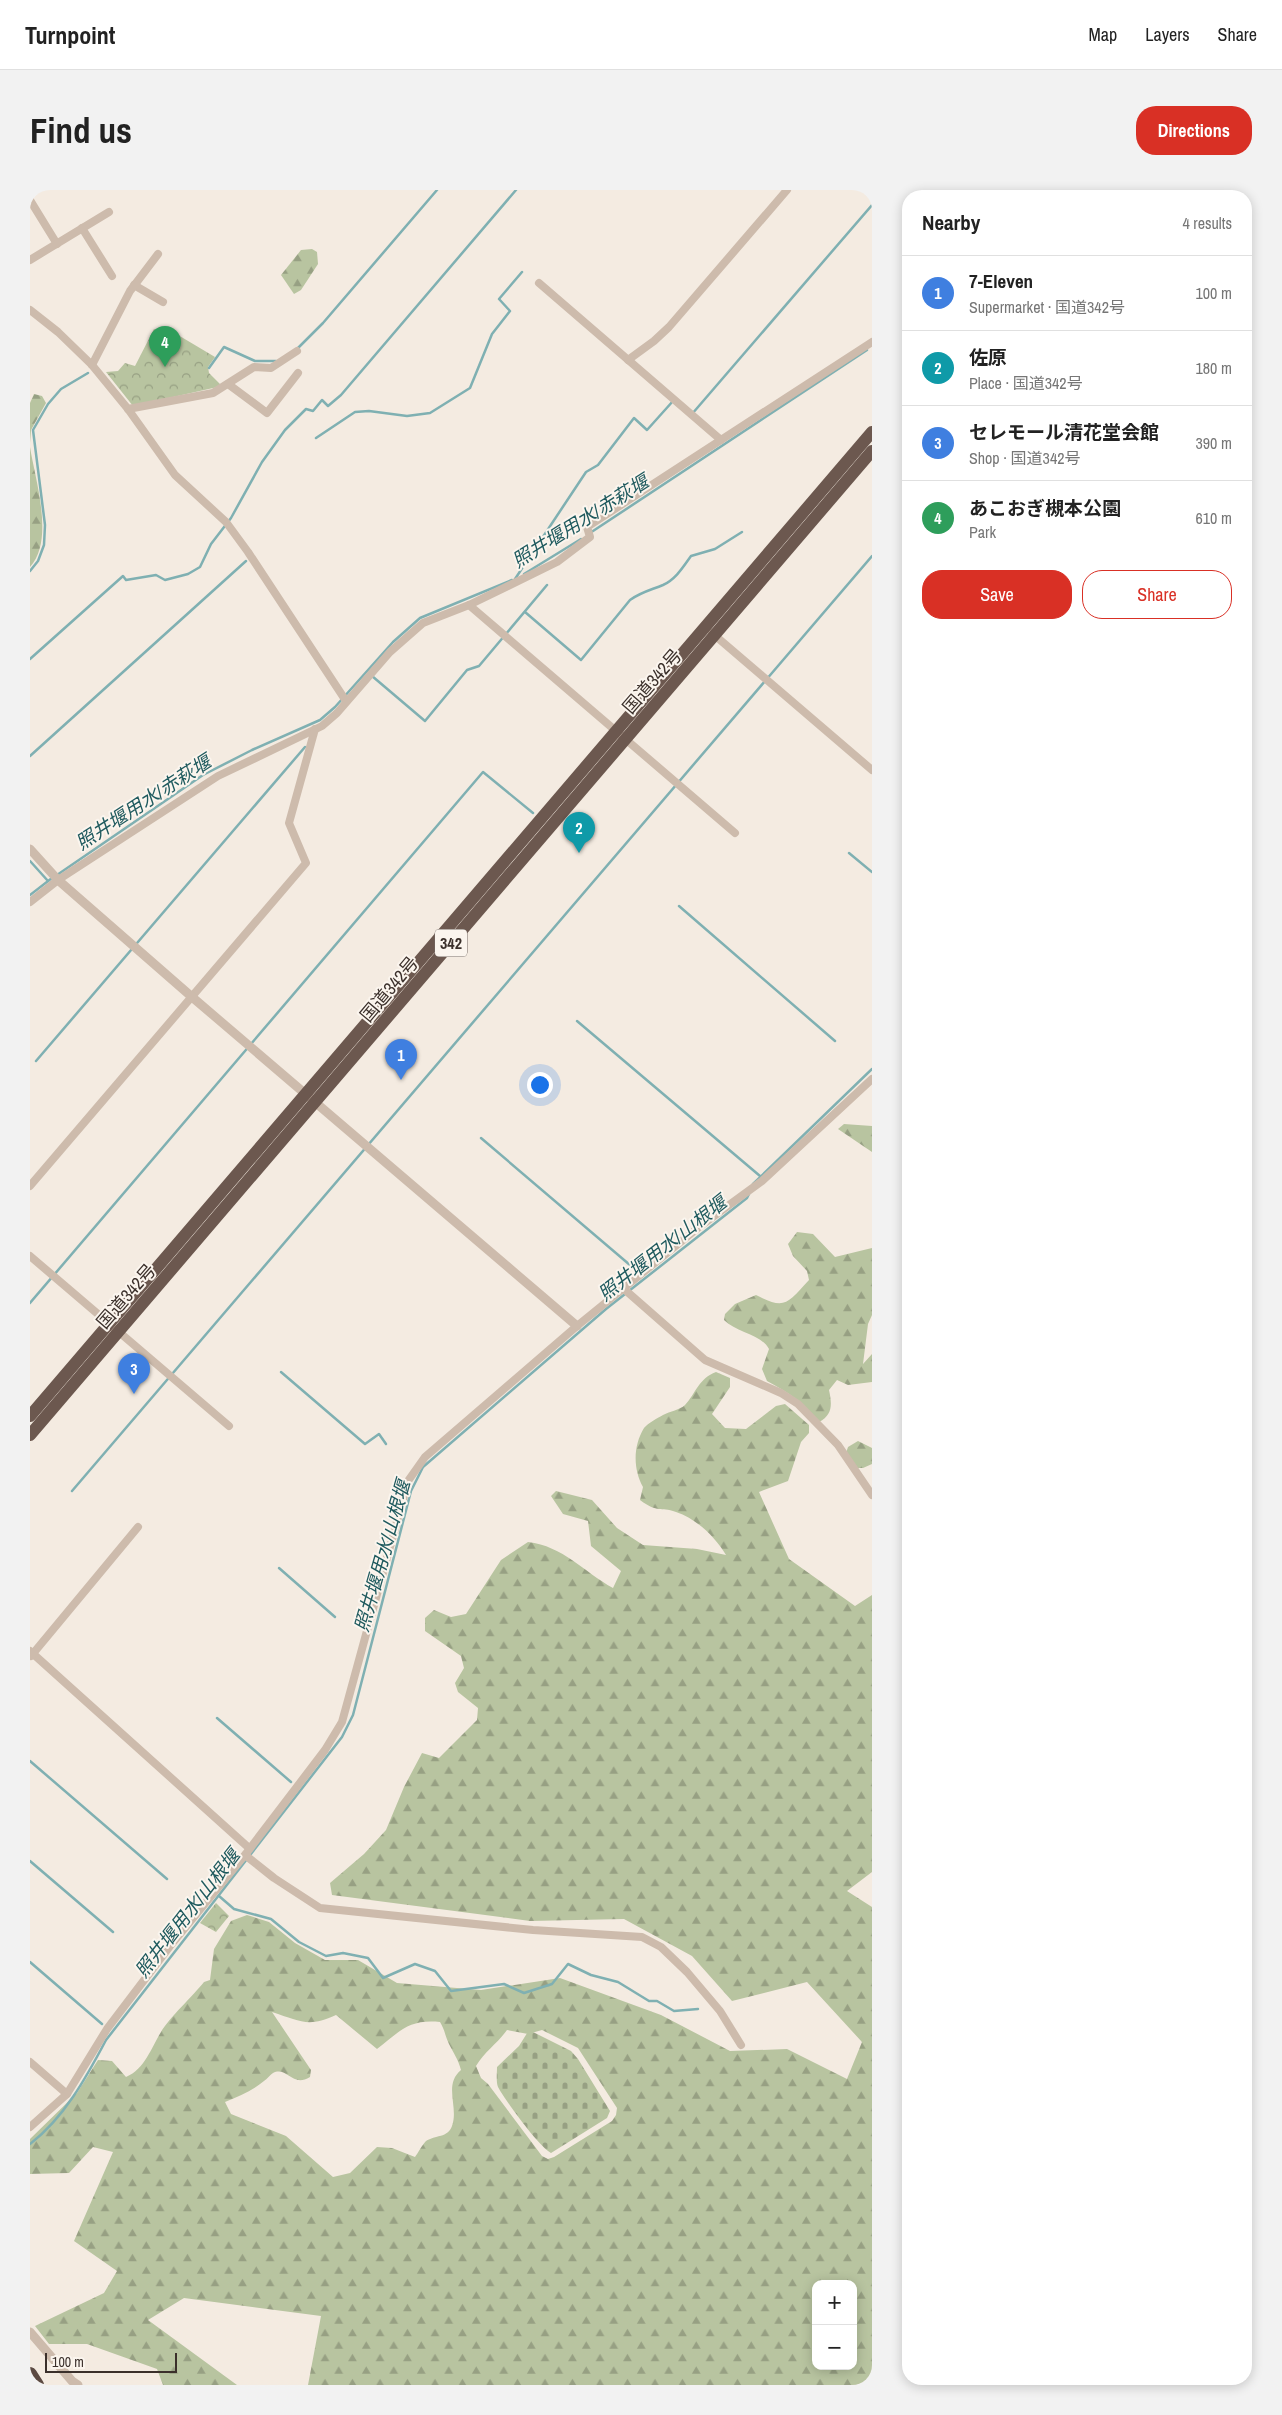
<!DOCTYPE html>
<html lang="en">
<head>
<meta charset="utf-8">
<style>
  :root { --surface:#fff; --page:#f2f2f2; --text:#222; --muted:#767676; --line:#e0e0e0; --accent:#d93025 }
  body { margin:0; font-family:"Archivo Narrow","Noto Sans JP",sans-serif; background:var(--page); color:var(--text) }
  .controls { position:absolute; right:15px; bottom:15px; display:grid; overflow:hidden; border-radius:10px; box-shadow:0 2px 12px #0003 }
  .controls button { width:45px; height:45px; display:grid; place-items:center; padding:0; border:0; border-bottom:1px solid var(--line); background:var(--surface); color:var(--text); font:25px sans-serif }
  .scale { position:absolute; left:15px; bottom:12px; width:132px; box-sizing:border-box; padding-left:5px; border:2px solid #3b302b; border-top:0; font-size:14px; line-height:18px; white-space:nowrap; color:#3b302b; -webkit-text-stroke:4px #fbf5ee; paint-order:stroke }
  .you { position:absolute; left:509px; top:894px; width:18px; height:18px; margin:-12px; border:4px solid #fff; border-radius:50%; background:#1a73e8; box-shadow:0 0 0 8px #1a73e833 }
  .badge { display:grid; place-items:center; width:32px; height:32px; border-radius:50%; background:var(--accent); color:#fff; font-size:16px; font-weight:700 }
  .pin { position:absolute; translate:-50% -41px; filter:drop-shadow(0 1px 2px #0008) }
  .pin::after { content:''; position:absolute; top:26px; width:18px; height:15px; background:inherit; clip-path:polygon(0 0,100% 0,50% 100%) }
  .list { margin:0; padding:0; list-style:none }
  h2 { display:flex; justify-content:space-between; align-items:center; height:65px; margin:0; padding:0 20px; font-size:21px }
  h2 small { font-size:16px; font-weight:400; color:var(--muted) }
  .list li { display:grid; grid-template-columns:32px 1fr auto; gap:15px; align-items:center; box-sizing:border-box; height:75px; padding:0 20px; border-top:1px solid var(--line) }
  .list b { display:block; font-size:19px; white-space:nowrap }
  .list p { margin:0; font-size:16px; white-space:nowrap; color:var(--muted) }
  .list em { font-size:16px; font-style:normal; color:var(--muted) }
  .actions { display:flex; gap:10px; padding:15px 20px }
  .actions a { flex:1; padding:11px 0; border:1px solid var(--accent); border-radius:20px; text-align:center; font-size:18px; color:var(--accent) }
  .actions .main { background:var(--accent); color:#fff }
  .map { position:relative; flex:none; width:842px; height:2195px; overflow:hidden; border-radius:20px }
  header { display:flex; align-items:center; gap:30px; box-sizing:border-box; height:70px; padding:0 25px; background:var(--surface); border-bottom:1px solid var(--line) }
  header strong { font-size:24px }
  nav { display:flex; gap:28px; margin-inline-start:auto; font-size:18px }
  .intro { display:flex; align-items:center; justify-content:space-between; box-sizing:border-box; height:120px; padding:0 30px }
  h1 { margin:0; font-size:35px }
  .button { padding:12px 22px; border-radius:20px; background:var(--accent); color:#fff; font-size:18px; font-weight:700 }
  main { display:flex; gap:30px; padding:0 30px }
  aside { flex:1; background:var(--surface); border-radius:20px; box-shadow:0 2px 12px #0003 }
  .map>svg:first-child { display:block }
  .forest { fill:url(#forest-firs); fill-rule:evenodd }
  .cemetery { fill:url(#cemetery-stones) }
  .park { fill:url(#park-crowns) }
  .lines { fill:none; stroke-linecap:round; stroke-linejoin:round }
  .stream { stroke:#7fb0b2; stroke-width:2.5 }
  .minor { stroke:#cdbbac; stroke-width:8 }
  .tertiary { stroke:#cdbbac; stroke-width:9 }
  .trunk { stroke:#6c584f; stroke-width:12 }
  .motorway { stroke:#5c4a42; stroke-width:14 }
  .labels { text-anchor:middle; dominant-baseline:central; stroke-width:4; stroke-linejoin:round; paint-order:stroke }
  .shield { fill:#fbf5ee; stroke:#756b66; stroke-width:1 }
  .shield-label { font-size:16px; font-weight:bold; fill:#3b302b }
  .street-label { font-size:18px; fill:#3b302b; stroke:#fbf5ee }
  .water-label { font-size:19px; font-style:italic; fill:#1f5a5e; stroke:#fbf5ee }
</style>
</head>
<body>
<header>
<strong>Turnpoint</strong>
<nav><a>Map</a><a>Layers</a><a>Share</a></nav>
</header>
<div class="intro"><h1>Find us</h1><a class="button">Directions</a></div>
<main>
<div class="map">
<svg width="842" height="2195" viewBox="0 0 842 2195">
  <defs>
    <pattern id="forest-firs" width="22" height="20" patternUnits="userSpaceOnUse" patternTransform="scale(1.25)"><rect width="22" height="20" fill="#b8c4a0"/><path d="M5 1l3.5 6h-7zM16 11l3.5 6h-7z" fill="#97a083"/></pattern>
    <pattern id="cemetery-stones" width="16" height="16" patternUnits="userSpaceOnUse" patternTransform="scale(1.25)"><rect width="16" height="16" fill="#b8c4a0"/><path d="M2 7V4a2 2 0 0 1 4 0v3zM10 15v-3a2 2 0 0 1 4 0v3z" fill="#97a083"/></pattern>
    <pattern id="park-crowns" width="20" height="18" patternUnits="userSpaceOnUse" patternTransform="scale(1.25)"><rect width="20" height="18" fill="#b8c4a0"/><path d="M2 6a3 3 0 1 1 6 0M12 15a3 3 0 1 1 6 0" fill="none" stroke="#97a083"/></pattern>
  </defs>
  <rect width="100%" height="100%" fill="#f4ebe1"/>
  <g class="forest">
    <path d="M282,59L287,62L288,74L271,100L264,104L251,85L271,60Z"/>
    <path d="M4,204L12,206L16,213L1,240L0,253V213Z"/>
    <path d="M0,257C5,289 25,350 0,377Z"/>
    <path d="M814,934L842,936V962L808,939Z"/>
    <path d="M767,1042L783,1044L805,1067L842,1058V1125L838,1134L833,1174L842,1164V1192L818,1195L807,1190L799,1200C802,1214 803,1225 789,1232C774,1213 758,1202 737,1191L732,1179L739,1159C731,1144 707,1143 694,1130L695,1124L705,1114L726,1105C755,1120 757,1114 779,1090L777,1081L763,1066L758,1054Z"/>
    <path d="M686,1182L700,1188V1197L682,1224L695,1238L716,1239L746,1216L755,1214L779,1235V1243L771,1252L758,1291L729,1302L759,1369L825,1416L842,1405V1682L817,1701L842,1717V2195H278L291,2126L154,2108L118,2130L207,2195H133L127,2179L57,2154H19L5,2136L74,2103L87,2081L44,2051L83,1962L63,1957L39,1983L0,1984V1949L47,1903L68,1870L82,1871L96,1887C115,1879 121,1858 131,1842C139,1828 163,1806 174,1792L180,1790L184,1759L201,1731L217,1725L239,1732L265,1753L295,1770H328L367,1793L451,1800L530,1788L631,1825L700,1861L757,1859L817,1889L832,1852L777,1792L702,1811L662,1766L594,1729L500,1731L302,1705L300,1693L334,1664L356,1640L374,1597L392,1563L409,1568L447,1530L448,1518L428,1502L425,1493L434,1478L431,1466L395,1441V1428L404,1420L421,1427L436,1424L471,1370L498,1352C533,1356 554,1382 583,1398L591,1381L561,1356L558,1331L533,1324L521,1306L526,1301L562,1310L587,1338L613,1355L667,1359L696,1365C685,1347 667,1329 646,1322C629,1316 629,1324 610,1310L613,1297C603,1279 603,1256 614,1238C618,1233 628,1228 633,1225C640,1221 650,1220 655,1215C666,1203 669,1188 686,1182ZM242,1822C270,1831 278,1838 306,1825L347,1859C370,1841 379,1829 410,1832C415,1840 415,1846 419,1854C424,1864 428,1869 431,1880C413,1895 429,1917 422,1936C418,1948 405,1945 396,1951C392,1955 388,1963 385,1967L362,1958L347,1957L320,1983L303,1987L256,1946L201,1924L195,1912C210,1906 222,1901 234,1891C237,1889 240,1885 243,1883C257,1876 262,1898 280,1887L281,1880ZM477,1840L498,1844L512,1840L548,1858L587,1918L586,1925L582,1931L524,1967L518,1969L512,1966L458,1894L451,1888L446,1876C455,1861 467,1854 477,1840ZM786,2094H823V2176H786Z"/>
    <path d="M828,1251L842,1258V1274L833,1278H827L816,1263L818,1257Z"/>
  </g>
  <path class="cemetery" d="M499,1840L541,1861L548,1869L580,1921L577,1928L521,1963C509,1957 475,1910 468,1897C466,1892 467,1883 467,1877L489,1856Z"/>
  <g class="park">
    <path d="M124,139L148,145L185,167L178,177L179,183L192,196L103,216L76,182L88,181L95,173L105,176Z"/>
    <path d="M186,1713L199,1726L186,1742L170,1733Z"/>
  </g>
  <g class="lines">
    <g class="stream">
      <path d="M268,158L293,133L407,0"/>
      <path d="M179,178L194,157L225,171H246"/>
      <path d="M662,224L842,15"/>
      <path d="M286,248L325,222L339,221L377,226L400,223L440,198L462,144L480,121L469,109L492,82"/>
      <path d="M560,343L837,160"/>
      <path d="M0,381L8,371L14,355L15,335L3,240L18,214L31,199L58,183"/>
      <path d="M494,384L551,349"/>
      <path d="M485,389L556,282L568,275L604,228L617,240L643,211"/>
      <path d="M495,422L551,470L600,410C611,402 621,400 633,395C646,389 653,377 661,366L685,359L712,342"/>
      <path d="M0,469L93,386L96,390L126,385L135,390L158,384L170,377L181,354L201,328L232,272L255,240L276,219L283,221L292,210L298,216L311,205L486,0"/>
      <path d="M342,486L395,531L437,480L449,476L517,395"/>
      <path d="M0,566L216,371"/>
      <path d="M819,663L842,682"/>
      <path d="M0,671L18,691"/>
      <path d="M27,685L173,585L222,560L290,530L305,517L363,452L390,428L482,390"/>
      <path d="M0,705L22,688"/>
      <path d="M649,716L805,851"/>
      <path d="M547,831L730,986"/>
      <path d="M6,871L275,557"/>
      <path d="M451,948L607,1081"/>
      <path d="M723,994L842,879"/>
      <path d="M0,1113L453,582L503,623"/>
      <path d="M251,1182L335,1254L349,1244L356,1254"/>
      <path d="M42,1301L842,366"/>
      <path d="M249,1378L305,1427"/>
      <path d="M187,1528L261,1592"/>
      <path d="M0,1571L137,1689"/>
      <path d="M0,1671L83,1742"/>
      <path d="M189,1706L204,1719L241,1729L269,1752L296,1766L313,1763L338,1768L353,1788L385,1774L405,1781L421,1801L474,1794L494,1803L522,1794L538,1774L561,1785L588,1792L619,1811H627L644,1821L668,1819"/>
      <path d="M0,1772L72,1834"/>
      <path d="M0,1954C34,1928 56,1888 76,1850L312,1547L323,1525L381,1301L393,1277L576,1119L717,1008L719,1004"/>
    </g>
    <g class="minor">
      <path d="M0,10L27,54"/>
      <path d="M52,38L82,86"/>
      <path d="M0,70L79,22"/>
      <path d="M509,93L691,250"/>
      <path d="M104,95L133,112"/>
      <path d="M0,120L28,142L62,175L98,219L145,285L196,332L218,362L316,511"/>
      <path d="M598,170L624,151L639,137L757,0"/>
      <path d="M62,175L100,101L128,64"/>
      <path d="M198,194L237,223L268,183"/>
      <path d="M98,219L183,203L224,177L241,178L267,161"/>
      <path d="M439,415L705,643"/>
      <path d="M682,443L842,580"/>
      <path d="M0,712L28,690L188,586L292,536L307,523L360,462L393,433L439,415L527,372L560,347L557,337L842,152"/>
      <path d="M0,996L276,673L259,633L285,539"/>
      <path d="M0,1066L199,1236"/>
      <path d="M594,1099L675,1170L751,1203L768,1214L808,1255L842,1305"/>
      <path d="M0,1461L219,1658"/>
      <path d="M1,1466L108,1337"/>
      <path d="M215,1665L244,1688L290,1718L503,1740L612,1747L631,1757L657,1782L690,1821L711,1855"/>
      <path d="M0,1872L37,1904"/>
      <path d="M0,1937L37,1904L77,1839L140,1756L215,1665L295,1560L312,1532L378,1291L395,1267L547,1136L669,1037L732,991L842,889"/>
    </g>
    <g class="tertiary">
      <path d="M0,659L28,690L162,807L547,1136"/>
      <path d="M0,2142L42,2191L48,2195"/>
    </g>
    <g class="trunk">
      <path d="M0,1226L842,242"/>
      <path d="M0,1245L842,261"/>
    </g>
    <path class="motorway" d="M0,2184L7,2195"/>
  </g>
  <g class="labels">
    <rect class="shield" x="405" y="739.5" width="32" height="27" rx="4"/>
    <g class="shield-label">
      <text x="421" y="753">342</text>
    </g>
    <g class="street-label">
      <text transform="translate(622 491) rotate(-49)">国道342号</text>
      <text transform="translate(359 799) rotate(-50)">国道342号</text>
      <text transform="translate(96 1106) rotate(-49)">国道342号</text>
    </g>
    <g class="water-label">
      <text transform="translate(550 331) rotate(-32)">照井堰用水/赤萩堰</text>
      <text transform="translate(113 612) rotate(-33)">照井堰用水/赤萩堰</text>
      <text transform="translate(632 1058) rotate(-38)">照井堰用水/山根堰</text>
      <text transform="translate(352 1366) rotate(-74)">照井堰用水/山根堰</text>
      <text transform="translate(157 1723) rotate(-52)">照井堰用水/山根堰</text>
    </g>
  </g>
</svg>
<div class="controls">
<button>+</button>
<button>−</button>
</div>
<div class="scale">100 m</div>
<div class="you"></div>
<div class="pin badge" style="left:371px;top:890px;background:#3f7fe0">1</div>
<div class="pin badge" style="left:549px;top:663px;background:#0f9aa8">2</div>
<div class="pin badge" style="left:104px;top:1204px;background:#3f7fe0">3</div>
<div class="pin badge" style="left:135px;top:177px;background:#2e9e5b">4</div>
</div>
<aside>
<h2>Nearby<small>4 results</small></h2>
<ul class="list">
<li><span class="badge" style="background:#3f7fe0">1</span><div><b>7-Eleven</b><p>Supermarket · 国道342号</p></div><em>100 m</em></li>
<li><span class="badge" style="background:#0f9aa8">2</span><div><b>佐原</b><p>Place · 国道342号</p></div><em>180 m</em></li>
<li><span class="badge" style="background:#3f7fe0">3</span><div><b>セレモール清花堂会館</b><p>Shop · 国道342号</p></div><em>390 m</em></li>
<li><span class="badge" style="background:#2e9e5b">4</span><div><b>あこおぎ槻本公園</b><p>Park</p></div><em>610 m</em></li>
</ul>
<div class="actions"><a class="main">Save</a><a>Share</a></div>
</aside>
</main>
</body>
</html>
